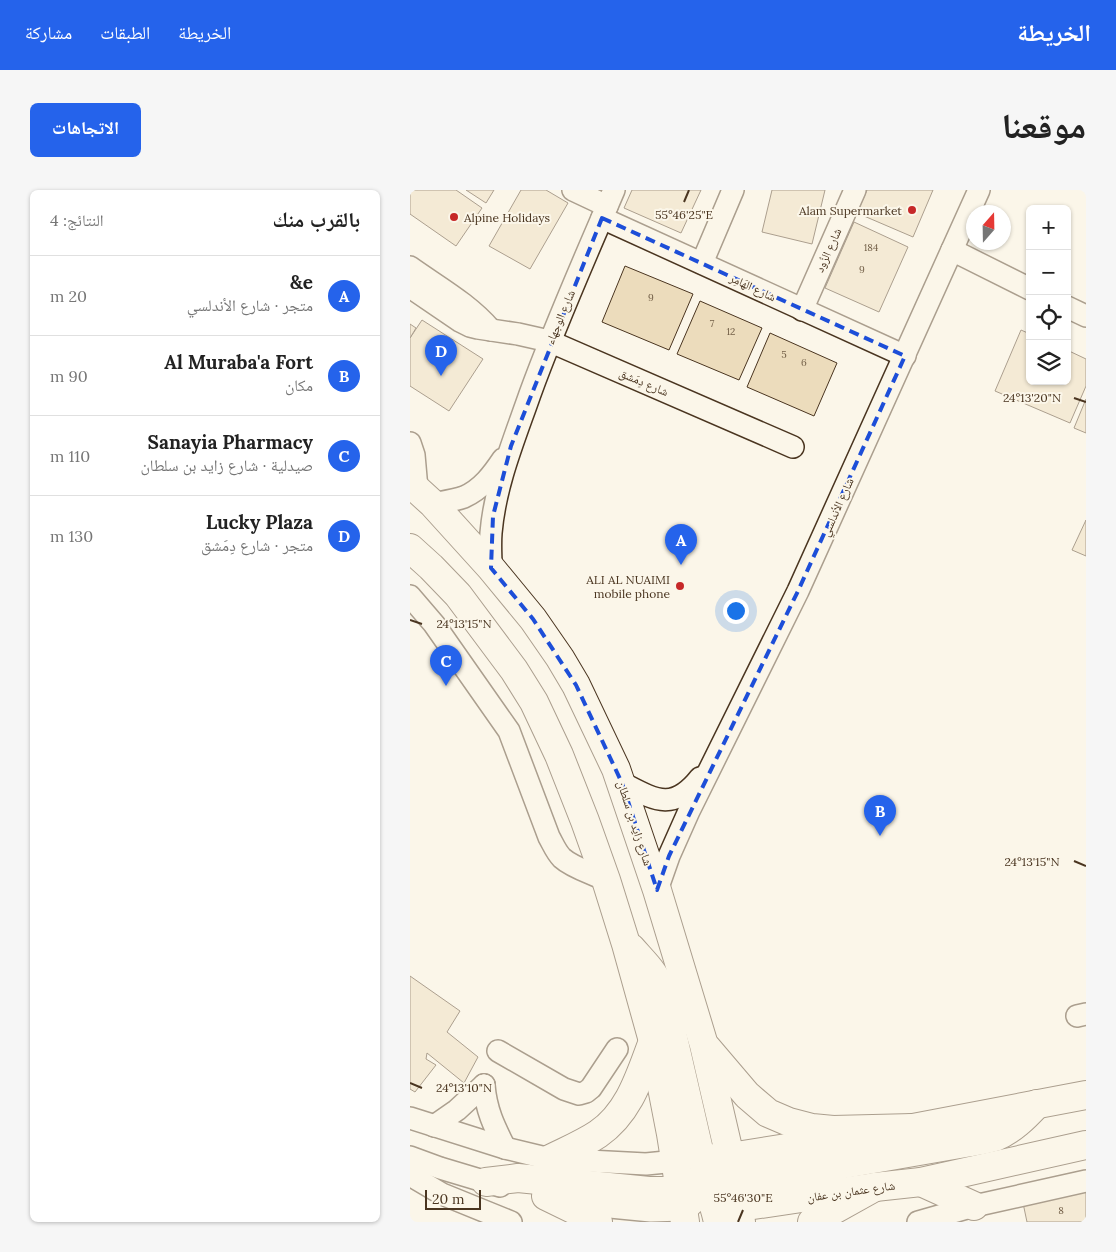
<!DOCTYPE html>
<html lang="ar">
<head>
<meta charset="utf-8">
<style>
  :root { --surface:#fff; --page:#f6f6f6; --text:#222; --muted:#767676; --line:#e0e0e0; --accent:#2563eb }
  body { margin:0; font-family:Lora,"Noto Naskh Arabic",serif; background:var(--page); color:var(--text); direction:rtl }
  .controls { position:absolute; right:15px; top:15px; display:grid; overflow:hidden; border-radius:8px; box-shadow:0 1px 4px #0004 }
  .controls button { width:45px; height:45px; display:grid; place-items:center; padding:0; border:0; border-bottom:1px solid var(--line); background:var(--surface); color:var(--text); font:25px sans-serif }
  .compass { position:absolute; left:556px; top:15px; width:45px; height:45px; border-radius:50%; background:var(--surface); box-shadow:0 1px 4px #0004; rotate:20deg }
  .scale { position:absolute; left:15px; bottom:12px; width:56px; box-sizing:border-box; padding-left:5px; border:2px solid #4a3520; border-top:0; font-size:14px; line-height:18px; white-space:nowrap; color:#4a3520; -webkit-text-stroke:4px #fbf6e9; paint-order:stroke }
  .you { position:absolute; left:325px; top:420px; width:18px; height:18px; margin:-12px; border:4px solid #fff; border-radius:50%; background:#1a73e8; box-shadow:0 0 0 8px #1a73e833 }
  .badge { display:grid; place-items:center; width:32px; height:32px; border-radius:50%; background:var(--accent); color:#fff; font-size:16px; font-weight:700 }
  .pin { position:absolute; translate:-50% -41px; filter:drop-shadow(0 1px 2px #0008) }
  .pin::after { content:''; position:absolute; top:26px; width:18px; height:15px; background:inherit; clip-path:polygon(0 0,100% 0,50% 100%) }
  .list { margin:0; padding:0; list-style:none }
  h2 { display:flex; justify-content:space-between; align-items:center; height:65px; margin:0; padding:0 20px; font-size:21px }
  h2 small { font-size:16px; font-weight:400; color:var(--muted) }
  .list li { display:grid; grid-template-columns:32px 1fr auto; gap:15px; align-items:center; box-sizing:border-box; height:80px; padding:0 20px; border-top:1px solid var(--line) }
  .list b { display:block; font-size:19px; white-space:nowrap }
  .list p { margin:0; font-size:16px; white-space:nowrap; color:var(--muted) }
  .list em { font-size:16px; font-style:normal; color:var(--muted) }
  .icon { flex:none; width:28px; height:28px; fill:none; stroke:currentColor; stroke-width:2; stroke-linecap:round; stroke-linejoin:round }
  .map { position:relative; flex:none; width:676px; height:1032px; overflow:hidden; direction:ltr; border-radius:8px }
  header { display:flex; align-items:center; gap:30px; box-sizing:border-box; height:70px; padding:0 25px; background:var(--accent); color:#fff }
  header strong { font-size:24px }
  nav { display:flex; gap:28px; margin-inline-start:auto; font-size:18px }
  .intro { display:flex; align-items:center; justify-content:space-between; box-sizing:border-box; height:120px; padding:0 30px }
  h1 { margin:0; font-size:35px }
  .button { padding:12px 22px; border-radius:8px; background:var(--accent); color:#fff; font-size:18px; font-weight:700 }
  main { display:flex; gap:30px; padding:0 30px }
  aside { flex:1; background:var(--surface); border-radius:8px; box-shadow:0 1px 4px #0004 }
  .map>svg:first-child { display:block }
  .building { fill:#ecdcbc; stroke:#4a3520 }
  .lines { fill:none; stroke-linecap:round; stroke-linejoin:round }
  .minor-casing { stroke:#4a3520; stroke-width:24 }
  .major-casing { stroke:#4a3520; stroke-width:30 }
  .highway-casing { stroke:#4a3520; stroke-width:30 }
  .minor { stroke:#fbf6e9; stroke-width:21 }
  .major { stroke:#fbf6e9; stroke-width:28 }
  .highway { stroke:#fbf6e9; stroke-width:28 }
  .marked { fill:none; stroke:#1d4ed8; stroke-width:4; stroke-dasharray:10 6; stroke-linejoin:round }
  .ticks { fill:none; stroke:#4a3520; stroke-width:2 }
  .poi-dot { fill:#c62828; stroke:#fbf6e9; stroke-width:2 }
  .labels { text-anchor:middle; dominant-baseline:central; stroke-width:4; stroke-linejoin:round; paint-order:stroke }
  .number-label { font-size:10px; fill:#725f47 }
  .poi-label { font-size:12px; fill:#4a3520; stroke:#fbf6e9; text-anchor:end }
  .street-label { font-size:12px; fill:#4a3520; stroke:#fbf6e9 }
  .ticks-label { font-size:12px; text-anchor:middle; fill:#4a3520; stroke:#fbf6e9; stroke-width:4; stroke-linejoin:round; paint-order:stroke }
</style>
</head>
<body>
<header>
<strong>الخريطة</strong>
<nav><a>الخريطة</a><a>الطبقات</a><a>مشاركة</a></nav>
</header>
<div class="intro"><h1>موقعنا</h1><a class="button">الاتجاهات</a></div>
<main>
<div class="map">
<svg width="676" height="1032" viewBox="0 0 676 1032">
  <rect width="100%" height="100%" fill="#fbf6e9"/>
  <g class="building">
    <path d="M0,0H46L72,18L46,56L0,24Z"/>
    <path d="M56,0H84L76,13Z"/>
    <path d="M111,0H136L158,13L120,79L79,56Z"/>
    <path d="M222,0H291L271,43L214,18Z"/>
    <path d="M362,0H415L402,54L352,42Z"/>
    <path d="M457,0H523L503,47L447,23Z"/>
    <path d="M444,32L498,57L469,122L415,98Z"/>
    <path d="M215,76L283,104L259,160L192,132Z"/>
    <path d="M290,111L352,138L329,190L267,164Z"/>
    <path d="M12,130L73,169L39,221L0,196V148Z"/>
    <path d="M0,134L6,138L0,148Z"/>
    <path d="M611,140L620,144V191H657V160L676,169V196L660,233L585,201Z"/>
    <path d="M360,143L427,173L404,226L337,197Z"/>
    <path d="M676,209V243L664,238Z"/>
    <path d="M676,330V366L662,360Z"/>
    <path d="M0,786L50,821L37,842L68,867L54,893L17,863L16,869L26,875L5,902L0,899Z"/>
    <path d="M676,1000V1032H617L613,1013Z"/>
  </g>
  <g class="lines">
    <g class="minor-casing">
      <g id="minor">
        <path d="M163,0L197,16"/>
        <path d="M192,28L495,166"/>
        <path d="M542,60L620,99"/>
        <path d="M292,73L323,0"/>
        <path d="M0,77C28,97 59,114 81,140"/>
        <path d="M0,97L50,131L60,136L68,138L108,144L139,151L383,257"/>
        <path d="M657,117L676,126"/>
        <path d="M392,120L445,0"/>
        <path d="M0,253L4,265L7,299"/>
        <path d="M23,314C33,312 45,310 54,307C72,299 83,284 93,269"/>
        <path d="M81,378C81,366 80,355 81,343C85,295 104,250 120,204C145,135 175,68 204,0"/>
        <path d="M0,406L24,434L99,541L139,647C143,654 146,662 152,668C163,678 182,683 196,690"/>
        <path d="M212,593C245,610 263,622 290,588"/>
        <path d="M247,700L259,666L279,621L388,401L569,0"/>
        <path d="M667,826L676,824"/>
        <path d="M88,861L154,899L169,904L176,902L181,898L207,859"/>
        <path d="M74,895C76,920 84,936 95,958"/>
        <path d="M0,928L95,958L140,969L236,974L266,971"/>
        <path d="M24,936L47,920L74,895"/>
        <path d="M0,967L30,978L90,996"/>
        <path d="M0,985L32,1004L101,1032"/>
        <path d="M157,1009L190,1016L241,1021L272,1020"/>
        <path d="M508,1032L564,1016L676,991"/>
      </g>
    </g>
    <g class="major-casing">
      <g id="major">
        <path d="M295,969L320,967L503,938L676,905"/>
        <path d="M511,992L564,1016"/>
        <path d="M306,1020L330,1017L465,997L511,992L676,955"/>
      </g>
    </g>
    <g class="highway-casing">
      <g id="highway">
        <path d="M0,293L23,314L81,378L123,429L150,468L166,495L206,579L247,700L294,855L320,967L331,1032"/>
        <path d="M0,358L21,377L48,405L104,480L124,512L149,565L175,631L196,690L216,754L243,851L261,944L275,1032"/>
        <path d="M221,758C235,774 246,783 253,804L291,969L302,988L320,1008"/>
        <path d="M297,858L337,905L358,923L379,932L402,938L423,940L503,938"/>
        <path d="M140,969C156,961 173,954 188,944C220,922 230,885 243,851"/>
        <path d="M288,990C301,1004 304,1014 308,1032"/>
        <path d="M76,992L108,988L239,1001C255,1001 271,1002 285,994"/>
        <path d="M136,1006L171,1023L188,1032"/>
        <path d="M272,1020C284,1007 291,1001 308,996L561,952C569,951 577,949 585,947C602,940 615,927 627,914"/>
        <path d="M402,1032L465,997"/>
      </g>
    </g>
    <use href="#minor" class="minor"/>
    <use href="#major" class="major"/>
    <use href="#highway" class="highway"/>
  </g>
  <path d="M0 0H676V1032H0ZM192,28L495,166L388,401L259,666L247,700L212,593L166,495L123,429L81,378L83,326L101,256Z" fill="#fbf6e9" fill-opacity=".55" fill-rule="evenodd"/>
  <path class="marked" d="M192,28L495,166L388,401L259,666L247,700L212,593L166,495L123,429L81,378L83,326L101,256Z"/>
  <path class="ticks" d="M274,12L279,0M664,208L676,212M0,430L12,434M664,671L676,676M0,893L12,898M328,1032L333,1020"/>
  <g class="poi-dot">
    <circle cx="502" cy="20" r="5"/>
    <circle cx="44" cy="27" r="5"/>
    <circle cx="270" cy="396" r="5"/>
  </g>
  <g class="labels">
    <g class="number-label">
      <text x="461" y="57">184</text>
      <text x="452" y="79">9</text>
      <text x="241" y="107">9</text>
      <text x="302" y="133">7</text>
      <text x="321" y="141">12</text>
      <text x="374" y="164">5</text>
      <text x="394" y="172">6</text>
      <text x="651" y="1020">8</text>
    </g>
    <g class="poi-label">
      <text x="492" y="20">Alam Supermarket</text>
      <text x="54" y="27" text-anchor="start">Alpine Holidays</text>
      <text x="260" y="389">ALI AL NUAIMI<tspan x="260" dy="14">mobile phone</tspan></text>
    </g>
    <g class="street-label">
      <text transform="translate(418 60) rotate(-66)">شارع الزُود</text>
      <text transform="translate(343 97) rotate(25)">شارع الهَامِر</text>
      <text transform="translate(150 127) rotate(-67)">شارع الوجهاء</text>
      <text transform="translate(234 192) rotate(23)">شارع دِمَشق</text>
      <text transform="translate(427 317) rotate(-66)">شارع الأندلسي</text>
      <text transform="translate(225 633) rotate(72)">شارع زايد بن سلطان</text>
      <text transform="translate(441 1001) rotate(-8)">شارع عثمان بن عفان</text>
    </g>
  </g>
  <g class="ticks-label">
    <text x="274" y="29">55°46'25"E</text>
    <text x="622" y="212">24°13'20"N</text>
    <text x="54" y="438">24°13'15"N</text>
    <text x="622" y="676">24°13'15"N</text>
    <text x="54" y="902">24°13'10"N</text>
    <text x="333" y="1012">55°46'30"E</text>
  </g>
</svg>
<div class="controls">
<button>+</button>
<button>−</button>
<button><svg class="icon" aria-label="locate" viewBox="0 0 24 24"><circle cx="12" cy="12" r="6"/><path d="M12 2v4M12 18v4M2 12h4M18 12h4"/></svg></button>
<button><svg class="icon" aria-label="layers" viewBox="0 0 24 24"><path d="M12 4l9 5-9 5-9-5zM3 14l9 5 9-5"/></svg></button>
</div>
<svg class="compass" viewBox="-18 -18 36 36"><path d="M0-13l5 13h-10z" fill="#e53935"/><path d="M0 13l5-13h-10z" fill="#767676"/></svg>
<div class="scale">20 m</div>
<div class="you"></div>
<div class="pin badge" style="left:271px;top:375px">A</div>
<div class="pin badge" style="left:470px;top:646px">B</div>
<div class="pin badge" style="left:36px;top:496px">C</div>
<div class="pin badge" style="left:31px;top:186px">D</div>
</div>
<aside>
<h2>بالقرب منك<small>النتائج: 4</small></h2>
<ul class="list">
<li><span class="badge">A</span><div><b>e&amp;</b><p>متجر · شارع الأندلسي</p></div><em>20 m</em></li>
<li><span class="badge">B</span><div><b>Al Muraba'a Fort</b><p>مكان</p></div><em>90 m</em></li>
<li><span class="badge">C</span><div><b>Sanayia Pharmacy</b><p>صيدلية · شارع زايد بن سلطان</p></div><em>110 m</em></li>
<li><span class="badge">D</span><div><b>Lucky Plaza</b><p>متجر · شارع دِمَشق</p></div><em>130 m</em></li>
</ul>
</aside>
</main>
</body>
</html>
